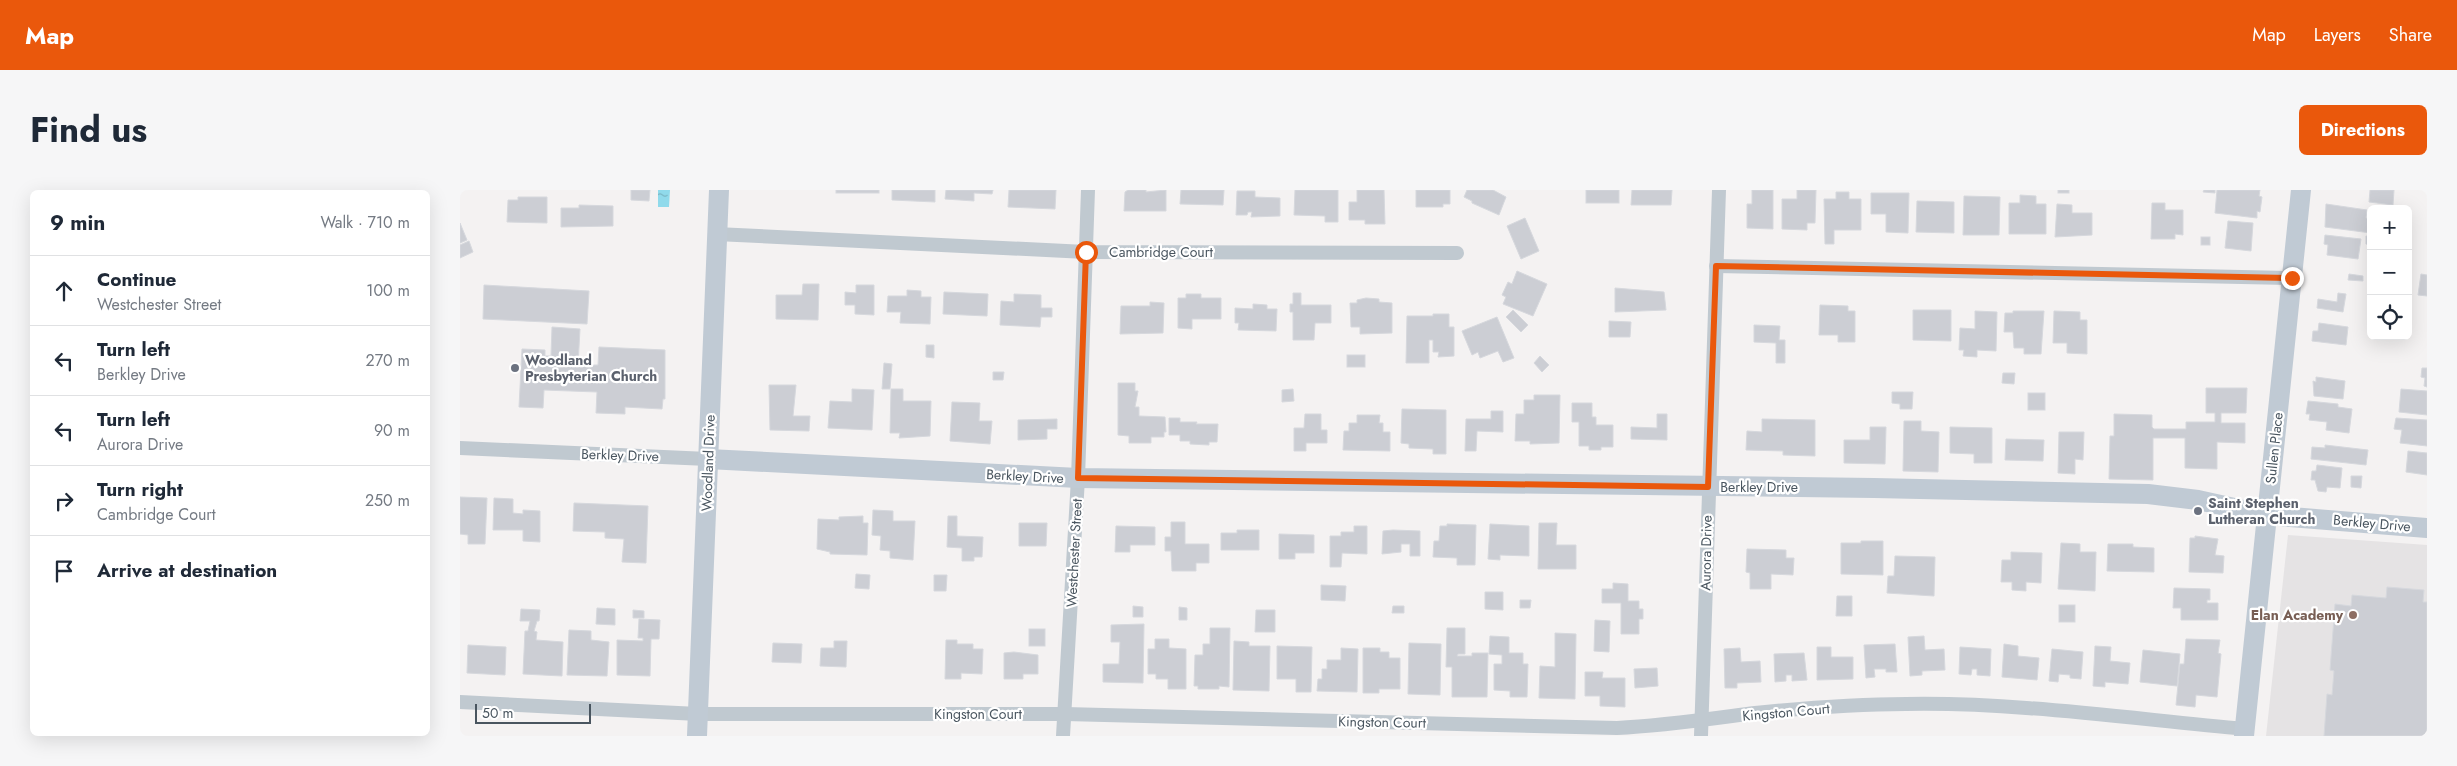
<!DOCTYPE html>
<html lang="en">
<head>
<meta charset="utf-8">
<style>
  :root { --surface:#fff; --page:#f6f6f7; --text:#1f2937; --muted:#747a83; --line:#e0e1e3; --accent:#ea580c }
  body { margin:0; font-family:Jost,sans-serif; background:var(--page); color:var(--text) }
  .controls { position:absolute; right:15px; top:15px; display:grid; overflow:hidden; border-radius:8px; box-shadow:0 5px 20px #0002 }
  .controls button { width:45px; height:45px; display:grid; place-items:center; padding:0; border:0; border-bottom:1px solid var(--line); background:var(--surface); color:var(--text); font:25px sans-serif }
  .scale { position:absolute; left:15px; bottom:12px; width:116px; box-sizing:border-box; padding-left:5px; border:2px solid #49555f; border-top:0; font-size:14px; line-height:18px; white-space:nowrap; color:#49555f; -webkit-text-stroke:4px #fff; paint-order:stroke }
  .stop { position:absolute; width:15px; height:15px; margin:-11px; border:4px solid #ea580c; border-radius:50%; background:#fff }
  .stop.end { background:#ea580c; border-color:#fff; box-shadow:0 1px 5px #0008 }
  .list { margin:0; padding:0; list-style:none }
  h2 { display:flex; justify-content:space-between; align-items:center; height:65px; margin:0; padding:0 20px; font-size:21px }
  h2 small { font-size:16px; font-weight:400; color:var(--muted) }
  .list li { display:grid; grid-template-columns:32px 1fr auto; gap:15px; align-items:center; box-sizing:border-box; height:70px; padding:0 20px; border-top:1px solid var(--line) }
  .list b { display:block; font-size:19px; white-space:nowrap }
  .list p { margin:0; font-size:16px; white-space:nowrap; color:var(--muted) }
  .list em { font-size:16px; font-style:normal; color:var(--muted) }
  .icon { flex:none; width:28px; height:28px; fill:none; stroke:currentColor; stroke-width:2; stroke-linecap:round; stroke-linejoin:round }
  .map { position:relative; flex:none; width:1967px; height:546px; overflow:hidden; border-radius:8px }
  header { display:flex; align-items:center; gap:30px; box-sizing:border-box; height:70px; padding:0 25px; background:var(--accent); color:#fff }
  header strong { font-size:24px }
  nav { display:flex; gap:28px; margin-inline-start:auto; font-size:18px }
  .intro { display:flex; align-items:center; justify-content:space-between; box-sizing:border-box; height:120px; padding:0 30px }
  h1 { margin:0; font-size:35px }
  .button { padding:12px 22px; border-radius:8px; background:var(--accent); color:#fff; font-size:18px; font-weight:700 }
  main { display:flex; gap:30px; padding:0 30px }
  aside { flex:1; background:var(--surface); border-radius:8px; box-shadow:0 5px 20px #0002 }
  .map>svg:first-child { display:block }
  .education { fill:#e5e3e4 }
  .water { fill:url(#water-ripples) }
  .building { fill:#ccced4; stroke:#d6d8dd }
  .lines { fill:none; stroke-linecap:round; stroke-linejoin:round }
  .street { stroke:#c0c9d0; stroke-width:14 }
  .secondary { stroke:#c0cad4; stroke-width:20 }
  .route { stroke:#ea580c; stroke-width:6 }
  .worship-dot { fill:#6b7280; stroke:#fff; stroke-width:2 }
  .education-dot { fill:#8d6e63; stroke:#fff; stroke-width:2 }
  .labels { text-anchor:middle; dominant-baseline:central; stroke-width:4.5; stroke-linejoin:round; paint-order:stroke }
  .street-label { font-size:14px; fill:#49555f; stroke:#fff }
  .worship-label { font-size:14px; font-weight:bold; fill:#5b616d; stroke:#fff; text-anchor:start }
  .education-label { font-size:14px; font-weight:bold; fill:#785e54; stroke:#fff; text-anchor:end }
</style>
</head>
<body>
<header>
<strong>Map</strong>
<nav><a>Map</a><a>Layers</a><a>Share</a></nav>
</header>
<div class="intro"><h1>Find us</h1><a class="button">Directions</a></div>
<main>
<aside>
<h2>9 min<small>Walk · 710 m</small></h2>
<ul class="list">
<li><svg class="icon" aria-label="ahead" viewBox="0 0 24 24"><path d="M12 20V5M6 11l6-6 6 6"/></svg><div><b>Continue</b><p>Westchester Street</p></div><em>100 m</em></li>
<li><svg class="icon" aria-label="left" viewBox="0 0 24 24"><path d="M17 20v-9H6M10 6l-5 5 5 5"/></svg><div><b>Turn left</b><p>Berkley Drive</p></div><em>270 m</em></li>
<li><svg class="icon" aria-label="left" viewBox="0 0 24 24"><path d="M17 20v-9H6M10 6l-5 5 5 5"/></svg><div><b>Turn left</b><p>Aurora Drive</p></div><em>90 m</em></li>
<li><svg class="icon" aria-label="right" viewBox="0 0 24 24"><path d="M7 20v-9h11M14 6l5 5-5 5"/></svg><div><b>Turn right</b><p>Cambridge Court</p></div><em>250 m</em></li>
<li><svg class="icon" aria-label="arrive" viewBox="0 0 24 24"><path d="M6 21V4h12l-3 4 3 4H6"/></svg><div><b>Arrive at destination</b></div></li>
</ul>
</aside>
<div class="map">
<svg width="1967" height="546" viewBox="0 0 1967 546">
  <defs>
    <pattern id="water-ripples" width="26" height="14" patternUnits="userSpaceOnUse" patternTransform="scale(1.25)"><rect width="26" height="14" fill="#90daeb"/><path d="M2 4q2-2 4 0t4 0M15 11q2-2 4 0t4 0" fill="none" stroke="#78b4c2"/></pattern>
  </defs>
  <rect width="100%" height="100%" fill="#f4f2f2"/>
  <path class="education" d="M1828,345L1967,355V546H1806Z"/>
  <path class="water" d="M198,0H210L209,17H198Z"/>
  <g class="building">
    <path d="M171,0H190L189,11L171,10Z"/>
    <rect x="376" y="0" width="43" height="3"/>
    <path d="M432,0H475V12L432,10Z"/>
    <path d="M486,0H533L532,4L514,3V11L485,9Z"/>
    <path d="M549,0H596L595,19L548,17Z"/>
    <path d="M668,0H686V2L706,0V21H664L665,2Z"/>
    <path d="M721,0H764L763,15L720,14Z"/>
    <path d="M835,0H878V32H865V26L834,25Z"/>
    <path d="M897,0H924L925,34H905V30H889V12H897Z"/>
    <path d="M956,0H990V14H983V17H956Z"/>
    <path d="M1007,0H1033L1046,7L1039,25L1012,13V11L1004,7Z"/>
    <rect x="1126" y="0" width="33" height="13"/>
    <path d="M1172,0H1212L1211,15H1171Z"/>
    <path d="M1292,0H1313V39L1287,38V14H1292Z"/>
    <path d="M1337,0H1356L1355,33H1347V40L1322,39V9H1337Z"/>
    <rect x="1598" y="0" width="11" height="3"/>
    <path d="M1744,0H1755V3L1743,2Z"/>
    <path d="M1757,0H1800L1799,6L1802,7L1800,22L1797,21V28L1755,23Z"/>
    <path d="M1910,0H1934L1933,15L1909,12Z"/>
    <path d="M777,1H795V7L820,8V26L791,27L792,22H788L787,25H776Z"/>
    <path d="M1376,2H1389V9H1401V40H1374V54H1365L1364,9H1376Z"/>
    <path d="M1411,3H1449L1448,43L1426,42V24H1411Z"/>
    <path d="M1560,5L1576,6V14H1586V44H1549V13H1560Z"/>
    <path d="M1504,6L1540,7L1539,45H1503Z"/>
    <path d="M58,7H87V33L47,32L48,10H58Z"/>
    <path d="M1457,11L1494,12V43L1456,42Z"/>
    <path d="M1692,13H1705V20H1723V45L1715,44V49H1691Z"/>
    <path d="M1597,14L1612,15V23H1632V45L1595,47Z"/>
    <path d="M1866,14L1907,20L1906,28H1911V43L1865,37Z"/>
    <path d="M119,15L153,16V36L101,37V18H119Z"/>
    <path d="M1065,28L1079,61L1061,69L1047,36Z"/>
    <path d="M1768,31L1793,33L1791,61L1765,58Z"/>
    <path d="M0,33L7,50L0,53Z"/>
    <path d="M1865,45L1901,49L1898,69L1867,65L1868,55L1864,54Z"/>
    <path d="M1906,46L1911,47V55L1906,54Z"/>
    <rect x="1741" y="47" width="9" height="8"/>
    <path d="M9,51L13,62L0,68V55Z"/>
    <path d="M1057,81L1087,94L1073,126L1043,114L1046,107L1042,105L1048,92L1052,94Z"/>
    <path d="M1889,84L1903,86V91L1888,90Z"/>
    <path d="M1961,84L1967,85V106L1958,105Z"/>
    <path d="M343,94H359L358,130L316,129V105H342Z"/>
    <path d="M24,95L129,101L127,134L23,129Z"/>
    <path d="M396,95H414V125L395,124V115H385V102L396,103Z"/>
    <path d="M1155,98L1204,102L1206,120L1155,122Z"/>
    <path d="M447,100L461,101V107H471L470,134L440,133L441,122H427L428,106H447Z"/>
    <path d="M484,102L528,104L527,126L483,124Z"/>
    <path d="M833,103H841V115H871V133H855L854,150H833V122H830V114H833Z"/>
    <path d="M1878,103L1886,104L1883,122L1857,118L1858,109L1877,112Z"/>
    <path d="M554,104L581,105V118H592V127H581L580,137L540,135L541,111L554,112Z"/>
    <path d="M726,104H741V108H761V129H732V139L718,138V108H726Z"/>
    <path d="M906,108L919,109V112L932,113V143L900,144V137H891L890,113H897V110Z"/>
    <path d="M690,112L704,113L703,143L660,144L661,116H690Z"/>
    <path d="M793,114L807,115V119H817L816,141L778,140L779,133H775V118L793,119Z"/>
    <path d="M1360,115L1388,116V121H1395V152H1378V145H1359Z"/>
    <path d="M1053,120L1068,135L1061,142L1046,127Z"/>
    <path d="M1453,120H1491V151L1453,150Z"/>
    <path d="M1515,121L1537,122L1536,161L1517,160V167L1503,166L1504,160H1499L1500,138L1515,139Z"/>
    <path d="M1553,121H1584L1581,164H1564V158H1554L1553,142H1544L1545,123H1553Z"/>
    <path d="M1594,121L1620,122V130H1627V164L1607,163V153H1593Z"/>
    <path d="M973,124H989V137H994V166L978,167L979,162H973V150H969V173H946L947,126H973Z"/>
    <path d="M1037,127L1054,168L1043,172L1038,161L1020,168L1018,162L1012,165L1002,141Z"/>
    <path d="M1149,131L1171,132L1170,147H1149Z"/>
    <path d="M1859,133L1888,137L1886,155L1852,151L1853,141H1858Z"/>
    <path d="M1294,135L1320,136L1319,150H1325V173H1316V153L1294,152Z"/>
    <path d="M92,137L120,139L118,175H138L139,157L205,160V209H203L202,219L165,217V224L136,223L137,202L84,200L83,218L59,217L62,159L85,160V166H91Z"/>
    <path d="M466,155H474V168L466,167Z"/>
    <rect x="887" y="165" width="18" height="12"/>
    <path d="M1080,166L1089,175L1082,182L1074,173Z"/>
    <path d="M424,173L432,174L430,199H422Z"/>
    <path d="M1962,178H1967V197L1964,196L1965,188L1961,187Z"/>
    <path d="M533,182H544L543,190H533Z"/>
    <path d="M1543,183H1555L1554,194L1542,193Z"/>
    <path d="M1856,187L1885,191L1883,209L1854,206L1853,191L1856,192Z"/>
    <path d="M658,193H675V201H678L675,217H679V226L705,227L706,242H704V247H691V253H669V246L658,245Z"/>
    <path d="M309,195H336L333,226H350L349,241L310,240Z"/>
    <path d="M1746,198H1787L1786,223H1761V233H1785V253L1757,252V279L1725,278V248H1693V290L1649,289L1650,246H1654V224L1692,225V237L1694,239H1726V232H1755V223H1746Z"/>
    <path d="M392,199L414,200L412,240L368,238L370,211L392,212Z"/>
    <path d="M431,199H443V211H471L470,246L439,248L440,243H430Z"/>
    <path d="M833,199L834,211L822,212V200Z"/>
    <path d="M1941,199L1967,201V225L1939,222Z"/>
    <path d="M1432,202H1453L1452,219H1440V214L1432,213Z"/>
    <rect x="1568" y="203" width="17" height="17"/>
    <path d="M1074,205H1100L1099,253L1070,254V251H1055L1056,224H1064V210H1074Z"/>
    <path d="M1848,211L1878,214V217L1892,219L1889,243L1866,240L1867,232L1849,230L1850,224H1846Z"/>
    <path d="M492,212L520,213L519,231H532L530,254L490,251Z"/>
    <path d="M1112,213H1132V227H1136V235H1153V257H1141V260H1129V256H1119V232H1112Z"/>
    <path d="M942,219L986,220V264H973V259L949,258V254L941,253Z"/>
    <path d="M1031,221H1043V242L1017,241L1016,261H1005L1006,229H1031Z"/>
    <path d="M845,224H861V240H867V253H846V261H834V238H844Z"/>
    <path d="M1197,224H1207V250L1171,249V237L1197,238Z"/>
    <path d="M897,225H920L919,233H923V242H930V261L883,260L884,241H889V233H897Z"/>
    <path d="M709,228H720V232H737L736,234H758L757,252H749V255L730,254V251H720V245H709Z"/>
    <path d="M1936,228L1967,230V256L1940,253L1942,240L1934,239Z"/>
    <path d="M597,229V239H587V249L558,250V230Z"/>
    <path d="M1302,229L1355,230V266L1323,265V261L1286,260L1287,241L1302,242Z"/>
    <path d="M1444,231H1461V241L1479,242L1478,282L1443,281Z"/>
    <path d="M1410,237H1426L1425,274L1384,273V250H1410Z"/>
    <path d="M1490,237L1532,238V273H1514V264L1490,263Z"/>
    <path d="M1599,242H1624L1623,270L1615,269V284L1598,283Z"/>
    <path d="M1546,249L1584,250L1583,271L1545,270Z"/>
    <path d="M1865,255L1908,260L1906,275L1851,269L1852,257L1865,258Z"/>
    <path d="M1948,261L1967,263V285L1946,282Z"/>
    <path d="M1857,275L1882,278L1880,298L1867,297L1866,302L1858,301L1855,290H1851L1852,281H1856Z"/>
    <path d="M1891,286H1902L1901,298L1891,297Z"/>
    <path d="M0,307L27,308L25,354H8V345L0,344Z"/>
    <path d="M34,308L53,309V323L63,324V320L80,321V352L63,351V340H33Z"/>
    <path d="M114,313L188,316L186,373L162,372L164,349L145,348V342L113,341Z"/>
    <path d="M413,320L433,321V331H455L453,370L430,368V361L420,360L421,346L412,345Z"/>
    <path d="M403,326V333H408L407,365L370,364V362L357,359L358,329L379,330V327Z"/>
    <path d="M488,326H497V346L523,347L522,367H514V371H502V358L487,357Z"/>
    <path d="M711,332H725V354H749V373H736V381H712L711,361H705V347H711Z"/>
    <path d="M559,333H587L586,356H559Z"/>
    <path d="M1079,333H1097L1096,355H1116V379H1078Z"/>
    <path d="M987,334L1016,335L1015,375H997V368L973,367L974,351H979L980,336H987Z"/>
    <path d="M1030,334L1069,336V366L1040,365V370L1028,369Z"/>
    <path d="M656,336L695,337V355H670V362H655Z"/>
    <path d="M894,336H907V364L882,363L881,377H870V346H881V342H894Z"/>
    <path d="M777,340H799V360H761V343H777Z"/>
    <path d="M933,340L960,341V366H950V354H941V362L922,364L923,341Z"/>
    <path d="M819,344L854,345V363H835V369H819Z"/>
    <path d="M1735,346L1758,349L1755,365L1764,366L1763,383L1729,382L1730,348H1735Z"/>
    <path d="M1401,351H1423V385L1381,384V353H1401Z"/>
    <path d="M1601,353L1620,354V362H1636L1635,401L1598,399Z"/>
    <path d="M1648,354H1673V357L1694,358V382L1647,381Z"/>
    <path d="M1287,359L1326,360V368H1334L1333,385L1311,384V399H1290V383L1286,382Z"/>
    <path d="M1551,362L1582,363L1581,393L1566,392V401L1552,400V392H1541L1542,370H1551Z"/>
    <path d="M1435,366L1475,367L1474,406L1427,403L1428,386H1434Z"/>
    <path d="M396,384L410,385L409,399L395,398Z"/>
    <path d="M474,385H487L486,401H474Z"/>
    <path d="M1153,393L1168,394V411H1179V419H1183V429H1179V444H1161V413H1142V399H1153Z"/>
    <path d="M861,395L886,396L885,411L861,410Z"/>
    <path d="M1927,397L1964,400L1963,412H1967V546H1864L1867,504L1872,505L1874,481L1870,480L1875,414L1891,416L1892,405L1926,408Z"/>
    <path d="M1714,398L1750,399V410H1747V413H1758V430H1721V418H1713Z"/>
    <path d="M1025,402H1043V420L1025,419Z"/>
    <path d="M1377,406H1392V426H1376Z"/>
    <path d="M1060,410H1071L1070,418H1060Z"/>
    <rect x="1599" y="415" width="16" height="17"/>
    <path d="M673,416L683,417V427H673Z"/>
    <path d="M933,416H944V423H932Z"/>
    <path d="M719,417L727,418V430H719Z"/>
    <path d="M137,418L155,419V435L136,434Z"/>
    <path d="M61,419L80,420L79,431H77L74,441L77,442L76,450L103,452L102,486L63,484L65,441H68L70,431H60Z"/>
    <path d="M173,420L184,421V428H173Z"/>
    <path d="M796,420H815V442H795Z"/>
    <path d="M179,429L200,430L199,449H191L190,486L157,485V450L183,451V448H178Z"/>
    <path d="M1135,430L1150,431L1149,462L1134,461Z"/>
    <path d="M684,434L683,493L643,492V474H659L660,452H651V435Z"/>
    <path d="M750,438H770L769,497L759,496V499H738V496H734L735,465H743V454H750Z"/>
    <path d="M987,438H1005V464H998L997,466H1012V463H1028L1027,507H992V477H986Z"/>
    <rect x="569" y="439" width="16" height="17"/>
    <path d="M109,440L131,441V450L149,452L147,486L107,485Z"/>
    <path d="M1095,443L1116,444L1115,509L1079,508L1080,476L1095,477Z"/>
    <path d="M1030,446L1049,447V463H1063V474H1068L1067,507H1050V501L1034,500V474H1042V465L1029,464Z"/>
    <path d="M1464,446L1465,460L1484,459L1485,480L1462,481V485L1450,486L1448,447Z"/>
    <path d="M695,449H709V458L726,459V499H708V489H696V484H688V459H695Z"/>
    <path d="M1726,449L1760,450L1758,463L1761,464L1757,507L1736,505L1735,517L1716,515L1720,474H1724Z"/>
    <path d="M486,450H497V454H513V459H523L522,484L501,483V489H485Z"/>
    <path d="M374,451H387L386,477L360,476L361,458H374Z"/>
    <path d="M774,451L789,452V456H810L809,501L773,500Z"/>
    <path d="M313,453L342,454L341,473L312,472Z"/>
    <path d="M949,453L981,454L980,505L948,504Z"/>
    <path d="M1435,454L1437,482H1426V479H1414L1415,487L1406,488L1404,455Z"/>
    <path d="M1544,454L1558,456V466L1579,468L1577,490L1542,487Z"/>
    <path d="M8,455L46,457L45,485L7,483Z"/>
    <path d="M817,456L852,457L851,502H836V489H817Z"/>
    <path d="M1635,456L1651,457L1650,471L1670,473L1668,494L1645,492V497L1633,496Z"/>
    <path d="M1357,457H1371V467H1393V489L1357,490Z"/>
    <path d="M1500,457L1531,459L1530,486L1517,485V479H1512L1511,485L1499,484Z"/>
    <path d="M881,458L898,459L897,502L857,501L858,489H862V479H867V470H881Z"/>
    <path d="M903,458H920V462H929V468H940V499H919V503H903Z"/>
    <path d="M1280,458L1281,472L1300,471L1301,492L1277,493V498H1265L1264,459Z"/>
    <path d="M1592,459L1623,462L1621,489L1610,488V485L1599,484L1598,492L1589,491Z"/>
    <path d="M1683,460L1720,464L1717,496L1680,492Z"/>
    <path d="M554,462L578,465V484H563V489H544V463Z"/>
    <path d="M1344,463L1347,490L1332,491V485H1326V491L1315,492L1314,464Z"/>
    <path d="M1197,478L1198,496L1175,498L1174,479Z"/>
    <path d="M1125,482H1143L1142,488H1165V517L1140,516V506H1125Z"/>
  </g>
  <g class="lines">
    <g class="street">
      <path d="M256,44L626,62L997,63"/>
      <path d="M1256,76L1832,88"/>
      <path d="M0,258L248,269"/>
      <path d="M0,512L238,524H605L1157,538C1203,536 1249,529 1295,523C1345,518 1396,514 1446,514C1559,512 1672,529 1785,539"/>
      <path d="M603,546L618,288L628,0"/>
      <path d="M1241,546L1259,0"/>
    </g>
    <g class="secondary">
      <path d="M248,269L618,288L1414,298L1688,304L1738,310L1806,325L1967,338"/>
      <path d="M237,546L259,0"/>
      <path d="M1784,546L1841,0"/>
    </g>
  </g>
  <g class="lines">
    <path class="route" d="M626,62L618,288L1248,297L1256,76L1832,88"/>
  </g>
  <g class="worship-dot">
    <circle cx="55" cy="178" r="5"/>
    <circle cx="1738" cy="321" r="5"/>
  </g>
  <circle class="education-dot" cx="1893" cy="425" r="5"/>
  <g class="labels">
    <g class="street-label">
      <text x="701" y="62">Cambridge Court</text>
      <text transform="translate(1814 258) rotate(-84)">Sullen Place</text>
      <text transform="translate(160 265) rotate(2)">Berkley Drive</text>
      <text transform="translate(248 273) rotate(-88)">Woodland Drive</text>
      <text transform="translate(565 286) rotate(3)">Berkley Drive</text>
      <text x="1299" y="297">Berkley Drive</text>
      <text transform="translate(1912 333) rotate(5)">Berkley Drive</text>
      <text transform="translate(614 363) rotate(-87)">Westchester Street</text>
      <text transform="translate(1246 363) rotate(-89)">Aurora Drive</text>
      <text transform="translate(1326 522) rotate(-5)">Kingston Court</text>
      <text x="518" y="524">Kingston Court</text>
      <text transform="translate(922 532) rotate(1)">Kingston Court</text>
    </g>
    <g class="worship-label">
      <text x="65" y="170">Woodland<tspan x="65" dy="16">Presbyterian Church</tspan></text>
      <text x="1748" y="313">Saint Stephen<tspan x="1748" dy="16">Lutheran Church</tspan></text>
    </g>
    <g class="education-label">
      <text x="1883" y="425">Elan Academy</text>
    </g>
  </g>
</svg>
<div class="controls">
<button>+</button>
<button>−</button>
<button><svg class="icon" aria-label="locate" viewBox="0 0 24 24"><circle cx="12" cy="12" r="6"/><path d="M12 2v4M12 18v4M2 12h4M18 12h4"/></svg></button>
</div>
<div class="scale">50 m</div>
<div class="stop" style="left:626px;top:62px"></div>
<div class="stop end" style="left:1832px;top:88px"></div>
</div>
</main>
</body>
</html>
